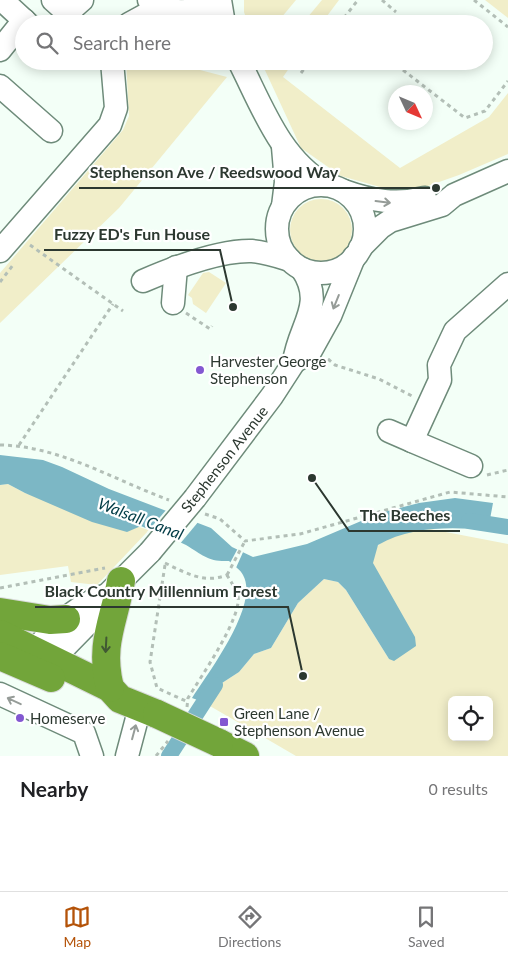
<!DOCTYPE html>
<html lang="en">
<head>
<meta charset="utf-8">
<style>
  :root { --surface:#fff; --page:#f2f2f2; --text:#202124; --muted:#757577; --line:#e0e0e0; --accent:#b45309 }
  body { margin:0; font-family:Lato,sans-serif; background:var(--page); color:var(--text) }
  .controls { position:absolute; right:15px; bottom:15px; display:grid; overflow:hidden; border-radius:8px; box-shadow:0 2px 12px #0003 }
  .controls button { width:45px; height:45px; display:grid; place-items:center; padding:0; border:0; border-bottom:1px solid var(--line); background:var(--surface); color:var(--text); font:25px sans-serif }
  .compass { position:absolute; left:388px; top:85px; width:45px; height:45px; border-radius:50%; background:var(--surface); box-shadow:0 2px 12px #0003; rotate:134deg }
  .list { margin:0; padding:0; list-style:none }
  h2 { display:flex; justify-content:space-between; align-items:center; height:65px; margin:0; padding:0 20px; font-size:21px }
  h2 small { font-size:16px; font-weight:400; color:var(--muted) }
  .icon { flex:none; width:28px; height:28px; fill:none; stroke:currentColor; stroke-width:2; stroke-linecap:round; stroke-linejoin:round }
  .map { position:relative; flex:none; width:508px; height:756px; overflow:hidden }
  .search { position:absolute; background:var(--surface); box-shadow:0 2px 12px #0003; left:15px; right:15px; top:15px; height:55px; display:flex; align-items:center; gap:12px; box-sizing:border-box; padding:0 18px; border-radius:28px; color:var(--muted); font-size:19px }
  .sheet { height:135px; background:var(--surface) }
  nav { display:flex; justify-content:space-around; align-items:center; box-sizing:border-box; height:70px; border-top:1px solid var(--line); background:var(--surface); font-size:14px; color:var(--muted) }
  nav a { display:grid; justify-items:center; gap:2px }
  nav .on { color:var(--accent) }
  .map>svg:first-child { display:block }
  .green { fill:#f1eec9; fill-rule:evenodd }
  .water { fill:#7cb7c5 }
  .pier { fill:#f3fff7 }
  .lines { fill:none; stroke-linecap:round; stroke-linejoin:round }
  .canal { stroke:#7cb7c5; stroke-width:16 }
  .minor-casing { stroke:#6e8b7a; stroke-width:25 }
  .highway-casing { stroke:#d9dbda; stroke-width:30 }
  .path { stroke:#b3bfb7; stroke-width:3; stroke-dasharray:4 4; stroke-linecap:butt }
  .minor { stroke:#fff; stroke-width:22 }
  .highway { stroke:#72a53a; stroke-width:28 }
  .minor-bridge-casing { stroke:#6e8b7a; stroke-width:25; stroke-linecap:butt }
  .highway-bridge-casing { stroke:#d9dbda; stroke-width:30; stroke-linecap:butt }
  .minor-bridge { stroke:#fff; stroke-width:22 }
  .highway-bridge { stroke:#72a53a; stroke-width:28 }
  .oneway { stroke:#969c98 }
  .oneway2 { stroke:#415933 }
  .poi-dot { fill:#8358d1; stroke:#fff; stroke-width:2 }
  .labels { text-anchor:middle; dominant-baseline:central; stroke-width:4.5; stroke-linejoin:round; paint-order:stroke }
  .poi-label { font-size:15px; fill:#2c3830; stroke:#fff; text-anchor:start }
  .street-label { font-size:15px; fill:#2c3830; stroke:#fff }
  .water-label { font-size:16px; font-style:italic; fill:#013b45; stroke:#fff }
  .leader { fill:none; stroke:#2c3830; stroke-width:2 }
  .callout-dot { fill:#2c3830; stroke:#fff; stroke-width:2 }
  .callout-label { font-size:16px; text-anchor:middle; font-weight:bold; fill:#2c3830; stroke:#fff; stroke-width:4.5; stroke-linejoin:round; paint-order:stroke }
</style>
</head>
<body>
<div class="map">
<svg width="508" height="756" viewBox="0 0 508 756">
  <rect width="100%" height="100%" fill="#f3fff7"/>
  <g class="green">
    <path d="M244,0H296L276,24H248L244,12Z"/>
    <path d="M322,0H339L321,24H302Z"/>
    <path d="M485,0H508V18Z"/>
    <path d="M126,61H185L200,70L227,77L119,208L0,323V273L123,130L129,116Z"/>
    <path d="M270,61H294L283,77L400,168L489,117L508,93V154L459,175L405,194L341,176L301,148L264,68Z"/>
    <circle cx="321" cy="230" r="31"/>
    <path d="M209,272L226,283L206,313L193,304L192,298L188,295L203,273Z"/>
    <path d="M8,484L25,493L149,530L97,585L71,582L68,566L0,575V485Z"/>
    <path d="M430,529L508,544V756H296L203,702L222,683L239,672L254,654L271,648L298,603L324,579L338,582L346,590L389,659C386,634 384,609 382,585C381,576 375,572 373,563C368,536 412,531 430,529ZM452,700H489V737H452Z"/>
  </g>
  <path class="water" d="M0,455L43,460L62,467L109,489L211,528L232,547L253,557L307,544L380,513L419,503L455,498L493,503L488,530C451,527 411,526 378,545L373,563L415,637L416,646L394,661L389,659L346,590L338,582L324,579L298,603L271,648L254,654L239,672L222,683L203,702L192,698C208,673 260,605 243,575C241,570 233,565 229,561C208,562 203,555 186,545C172,538 156,533 141,526L127,532L92,522L25,493L8,484L0,485Z"/>
  <g class="pier">
    <path d="M167,509L199,521L179,545L147,532Z"/>
    <path d="M238,548L244,550L235,570L229,565Z"/>
  </g>
  <g class="lines">
    <g class="canal">
      <path d="M469,521L508,527"/>
      <path d="M169,756L215,685"/>
    </g>
    <g class="minor-casing">
      <g id="minor">
        <path d="M2,0L28,24"/>
        <path d="M53,0L63,9L68,24"/>
        <path d="M149,0C167,17 179,7 194,14C199,16 204,21 208,24"/>
        <path d="M220,0L224,24"/>
        <path d="M179,12L198,9L210,0"/>
        <path d="M68,20L73,8L82,0"/>
        <path d="M129,24L151,12L170,11"/>
        <path d="M0,50L24,20"/>
        <path d="M239,61C262,106 280,159 326,185"/>
        <path d="M0,86L51,131"/>
        <path d="M283,147L286,182L283,206"/>
        <circle cx="321" cy="229" r="44"/>
        <path d="M344,191C372,201 396,205 425,198"/>
        <path d="M360,248L381,227L390,221L442,205L454,195L508,171"/>
        <path d="M0,251L110,125L116,108L112,61"/>
        <path d="M143,281C173,268 220,250 252,251C265,252 277,256 290,260"/>
        <path d="M173,303L176,267"/>
        <path d="M294,362C299,325 326,305 302,269"/>
        <path d="M389,431L412,441"/>
        <path d="M471,466L412,441L440,380L439,365L455,331L508,284"/>
        <path d="M195,498L272,396L294,362L310,352L330,316L354,257"/>
        <path d="M27,665C40,637 77,604 107,595"/>
        <path d="M46,675L53,659L101,610L107,595L150,552"/>
        <path d="M0,694L84,733L92,756"/>
        <path d="M127,756L140,707"/>
      </g>
    </g>
    <g class="highway-casing">
      <g id="highway">
        <path d="M0,612L50,620L66,619"/>
        <path d="M0,634L110,688L120,699L157,714"/>
        <path d="M0,656L51,678"/>
        <path d="M110,688C99,644 114,622 121,581"/>
        <path d="M219,743L245,756"/>
      </g>
    </g>
    <g class="path">
      <path d="M382,0L396,12"/>
      <path d="M474,0L508,27"/>
      <path d="M339,24L358,0"/>
      <path d="M403,70L465,118L485,111L508,81"/>
      <path d="M301,73L310,61"/>
      <path d="M30,245L123,311"/>
      <path d="M0,282L13,265"/>
      <path d="M186,313L210,329L212,326"/>
      <path d="M328,359L335,365L379,379L412,396"/>
      <path d="M0,445C60,446 114,480 169,500"/>
      <path d="M19,445L113,304"/>
      <path d="M487,475L508,470"/>
      <path d="M205,514L220,519L245,541L300,534L450,492L508,497"/>
      <path d="M165,563C186,573 204,584 227,575"/>
      <path d="M165,565L150,662L157,688L188,702"/>
      <path d="M227,575L245,541"/>
      <path d="M0,588L105,568"/>
      <path d="M187,707L188,698C200,678 242,618 238,596C236,589 231,582 227,575"/>
      <path d="M156,756L168,741"/>
    </g>
    <use href="#minor" class="minor"/>
    <use href="#highway" class="highway"/>
    <g class="minor-bridge-casing">
      <path id="minor-bridge" d="M150,552L195,498"/>
    </g>
    <g class="highway-bridge-casing">
      <path id="highway-bridge" d="M157,714L219,743"/>
    </g>
    <use href="#minor-bridge" class="minor-bridge"/>
    <use href="#highway-bridge" class="highway-bridge"/>
  </g>
  <defs><path id="oneway-shaft" d="M-6 0H5M1.5-3L5.5 0L1.5 3" fill="none" stroke-width="1.6" stroke-linecap="round" stroke-linejoin="round" transform="scale(1.25)"/></defs>
  <g class="oneway">
    <use href="#oneway-shaft" transform="translate(383 202) rotate(7)"/>
    <use href="#oneway-shaft" transform="translate(336 302) rotate(112)"/>
    <use href="#oneway-shaft" transform="translate(14 701) rotate(-155)"/>
    <use href="#oneway-shaft" transform="translate(134 732) rotate(-75)"/>
  </g>
  <use class="oneway2" href="#oneway-shaft" transform="translate(106 645) rotate(93)"/>
  <g class="poi-dot">
    <circle cx="200" cy="370" r="5"/>
    <circle cx="20" cy="718" r="5"/>
    <rect x="219" y="717" width="10" height="10" rx="2.5"/>
  </g>
  <g class="labels">
    <g class="poi-label">
      <text x="210" y="361">Harvester George<tspan x="210" dy="17">Stephenson</tspan></text>
      <text x="234" y="713">Green Lane /<tspan x="234" dy="17">Stephenson Avenue</tspan></text>
      <text x="30" y="718">Homeserve</text>
    </g>
    <g class="street-label">
      <text transform="translate(224 459) rotate(-52)">Stephenson Avenue</text>
    </g>
    <g class="water-label">
      <text transform="translate(141 518) rotate(21)">Walsall Canal</text>
    </g>
  </g>
  <path class="leader" d="M436 188L348 188H79M233 307L220 250H44M312 478L349 531H460M303 676L288 607H35"/>
  <g class="callout-dot">
    <circle cx="436" cy="188" r="5"/>
    <circle cx="233" cy="307" r="5"/>
    <circle cx="312" cy="478" r="5"/>
    <circle cx="303" cy="676" r="5"/>
  </g>
  <g class="callout-label">
    <text x="214" y="178">Stephenson Ave / Reedswood Way</text>
    <text x="132" y="240">Fuzzy ED's Fun House</text>
    <text x="405" y="521">The Beeches</text>
    <text x="161" y="597">Black Country Millennium Forest</text>
  </g>
</svg>
<div class="controls">
<button><svg class="icon" aria-label="locate" viewBox="0 0 24 24"><circle cx="12" cy="12" r="6"/><path d="M12 2v4M12 18v4M2 12h4M18 12h4"/></svg></button>
</div>
<svg class="compass" viewBox="-18 -18 36 36"><path d="M0-13l5 13h-10z" fill="#e53935"/><path d="M0 13l5-13h-10z" fill="#757577"/></svg>
<div class="search"><svg class="icon" aria-label="search" viewBox="0 0 24 24"><circle cx="10" cy="10" r="6"/><path d="M15 15l6 6"/></svg>Search here</div>
</div>
<section class="sheet">
<h2>Nearby<small>0 results</small></h2>
<ul class="list">
</ul>
</section>
<nav>
<a class="on"><svg class="icon" aria-label="map" viewBox="0 0 24 24"><path d="M3 6l6-2 6 2 6-2v14l-6 2-6-2-6 2zM9 4v14M15 6v14"/></svg>Map</a>
<a><svg class="icon" aria-label="directions" viewBox="0 0 24 24"><path d="M12 3l9 9-9 9-9-9zM9 14v-3h6M13 9l2 2-2 2"/></svg>Directions</a>
<a><svg class="icon" aria-label="saved" viewBox="0 0 24 24"><path d="M7 4h10v16l-5-4-5 4z"/></svg>Saved</a>
</nav>
</body>
</html>
